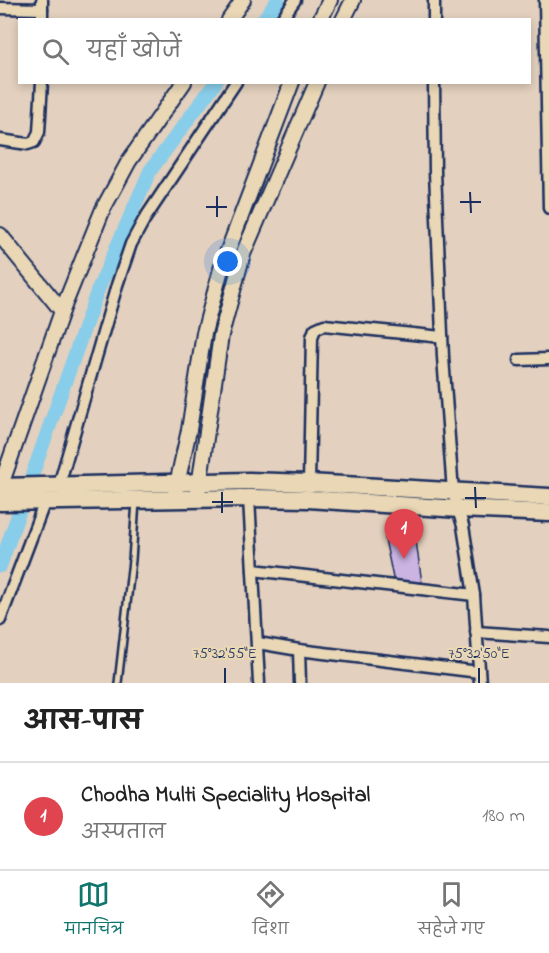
<!DOCTYPE html>
<html lang="hi">
<head>
<meta charset="utf-8">
<style>
  :root { --surface:#fff; --page:#f2f2f2; --text:#222; --muted:#767676; --line:#e0e0e0; --accent:#0f766e }
  body { margin:0; font-family:"Indie Flower","Playpen Sans Deva",sans-serif; background:var(--page); color:var(--text) }
  .you { position:absolute; left:228px; top:262px; width:21px; height:21px; margin:-15px; border:4px solid #fff; border-radius:50%; background:#1a73e8; box-shadow:0 0 0 9px #1a73e833 }
  .badge { display:grid; place-items:center; width:39px; height:39px; border-radius:50%; background:var(--accent); color:#fff; font-size:20px; font-weight:700 }
  .pin { position:absolute; translate:-50% -50px; filter:drop-shadow(0 2px 3px #0008) }
  .pin::after { content:''; position:absolute; top:32px; width:21px; height:18px; background:inherit; clip-path:polygon(0 0,100% 0,50% 100%) }
  .list { margin:0; padding:0; list-style:none }
  h2 { display:flex; justify-content:space-between; align-items:center; height:78px; margin:0; padding:0 24px; font-size:26px }
  h2 small { font-size:20px; font-weight:400; color:var(--muted) }
  .list li { display:grid; grid-template-columns:39px 1fr auto; gap:18px; align-items:center; box-sizing:border-box; height:108px; padding:0 24px; border-top:2px solid var(--line) }
  .list b { display:block; font-size:22px; white-space:nowrap }
  .list p { margin:0; font-size:20px; white-space:nowrap; color:var(--muted) }
  .list em { font-size:20px; font-style:normal; color:var(--muted) }
  .icon { flex:none; width:33px; height:33px; fill:none; stroke:currentColor; stroke-width:2; stroke-linecap:round; stroke-linejoin:round }
  .map { position:relative; flex:none; width:549px; height:683px; overflow:hidden }
  .search { position:absolute; background:var(--surface); box-shadow:0 3px 9px #0003; left:18px; right:18px; top:18px; height:66px; display:flex; align-items:center; gap:15px; box-sizing:border-box; padding:0 21px; border-radius:0px; color:var(--muted); font-size:22px }
  .sheet { height:186px; background:var(--surface) }
  nav { display:flex; justify-content:space-around; align-items:center; box-sizing:border-box; height:84px; border-top:2px solid var(--line); background:var(--surface); font-size:16px; color:var(--muted) }
  nav a { display:grid; justify-items:center; gap:3px }
  nav .on { color:var(--accent) }
  .map>svg:first-child { display:block }
  .lines { fill:none; stroke-linecap:round; stroke-linejoin:round }
  .canal { stroke:#88cde9; stroke-width:14 }
  .building { fill:#cbb3e2; stroke:#1b2f5e; stroke-width:1.5 }
  .service-casing { stroke:#1b2f5e; stroke-width:10 }
  .minor-casing { stroke:#1b2f5e; stroke-width:15 }
  .tertiary-casing { stroke:#1b2f5e; stroke-width:18 }
  .trunk-casing { stroke:#1b2f5e; stroke-width:21 }
  .service { stroke:#e9d7b5; stroke-width:5 }
  .minor { stroke:#e9d7b5; stroke-width:10 }
  .tertiary { stroke:#e9d7b5; stroke-width:14 }
  .trunk { stroke:#e9d7b5; stroke-width:16 }
  .ticks { fill:none; stroke:#1b2f5e; stroke-width:2 }
  .ticks-label { font-size:15px; text-anchor:middle; fill:#1b2f5e; stroke:#e9d7b5; stroke-width:4.5; stroke-linejoin:round; paint-order:stroke }
</style>
</head>
<body>
<div class="map">
<svg width="549" height="683" viewBox="0 0 549 683">
  <rect width="100%" height="100%" fill="#e3d0be"/>
  <filter id="ink" filterUnits="userSpaceOnUse"><feTurbulence type="fractalNoise" baseFrequency=".0167" numOctaves="2"/><feDisplacementMap in="SourceGraphic" scale="12" xChannelSelector="R" yChannelSelector="G"/><feConvolveMatrix kernelMatrix="1 2 1 2 8 2 1 2 1" color-interpolation-filters="sRGB"/></filter>
  <g filter="url(#ink)">
    <g class="lines">
      <g class="canal">
        <path d="M263,20L278,0"/>
        <path d="M0,566L97,292L150,171L216,82"/>
      </g>
    </g>
    <path class="building" d="M415,534L422,583H394L385,539Z"/>
    <g class="lines">
      <g class="service-casing">
        <path id="service" d="M118,683L132,560L136,501"/>
      </g>
      <g class="minor-casing">
        <g id="minor">
          <path d="M42,0V20"/>
          <path d="M434,0V20"/>
          <path d="M545,0L549,208"/>
          <path d="M0,8L42,9"/>
          <path d="M281,20L295,0"/>
          <path d="M434,82L435,172L443,357L453,492L463,526L474,595L480,683"/>
          <path d="M0,140L28,144L34,142L39,132L42,82"/>
          <path d="M519,360L549,359"/>
          <path d="M309,483L312,337L315,329L324,325L442,337"/>
          <path d="M59,485L117,285L131,244L144,220L236,82"/>
          <path d="M249,498L259,683"/>
          <path d="M253,570L474,595"/>
          <path d="M0,620L45,501"/>
          <path d="M476,632L549,637"/>
          <path d="M258,643L299,650L479,672"/>
          <path d="M299,650L300,683"/>
        </g>
      </g>
      <g class="tertiary-casing">
        <g id="tertiary">
          <path d="M229,20L243,0"/>
          <path d="M320,20L330,0"/>
          <path d="M343,20L353,0"/>
          <path d="M0,235L62,311"/>
          <path d="M0,488L62,311L103,209L129,161L184,82"/>
          <path d="M175,493L189,430L204,333L221,269L292,82"/>
          <path d="M198,493L221,335L243,254L317,82"/>
        </g>
      </g>
      <g class="trunk-casing">
        <g id="trunk">
          <path d="M0,487L249,481L309,483L549,497"/>
          <path d="M0,502L249,498L308,499L459,509L549,513"/>
        </g>
      </g>
      <use href="#service" class="service"/>
      <use href="#minor" class="minor"/>
      <use href="#tertiary" class="tertiary"/>
      <use href="#trunk" class="trunk"/>
    </g>
  </g>
  <path class="ticks" d="M470,192L471,213M217,196V217M460,202H481M206,207H227M475,487L476,508M222,492V513M465,498H486M212,502H233M225,668V683M479,668V683"/>
  <g class="ticks-label">
    <text x="225" y="658">75°32'55"E</text>
    <text x="479" y="658">75°32'50"E</text>
  </g>
</svg>
<div class="you"></div>
<div class="pin badge" style="left:404px;top:559px;background:#e0444e">1</div>
<div class="search"><svg class="icon" aria-label="search" viewBox="0 0 24 24"><circle cx="10" cy="10" r="6"/><path d="M15 15l6 6"/></svg>यहाँ खोजें</div>
</div>
<section class="sheet">
<h2>आस-पास<small></small></h2>
<ul class="list">
<li><span class="badge" style="background:#e0444e">1</span><div><b>Chodha Multi Speciality Hospital</b><p>अस्पताल</p></div><em>180 m</em></li>
</ul>
</section>
<nav>
<a class="on"><svg class="icon" aria-label="map" viewBox="0 0 24 24"><path d="M3 6l6-2 6 2 6-2v14l-6 2-6-2-6 2zM9 4v14M15 6v14"/></svg>मानचित्र</a>
<a><svg class="icon" aria-label="directions" viewBox="0 0 24 24"><path d="M12 3l9 9-9 9-9-9zM9 14v-3h6M13 9l2 2-2 2"/></svg>दिशा</a>
<a><svg class="icon" aria-label="saved" viewBox="0 0 24 24"><path d="M7 4h10v16l-5-4-5 4z"/></svg>सहेजे गए</a>
</nav>
</body>
</html>
